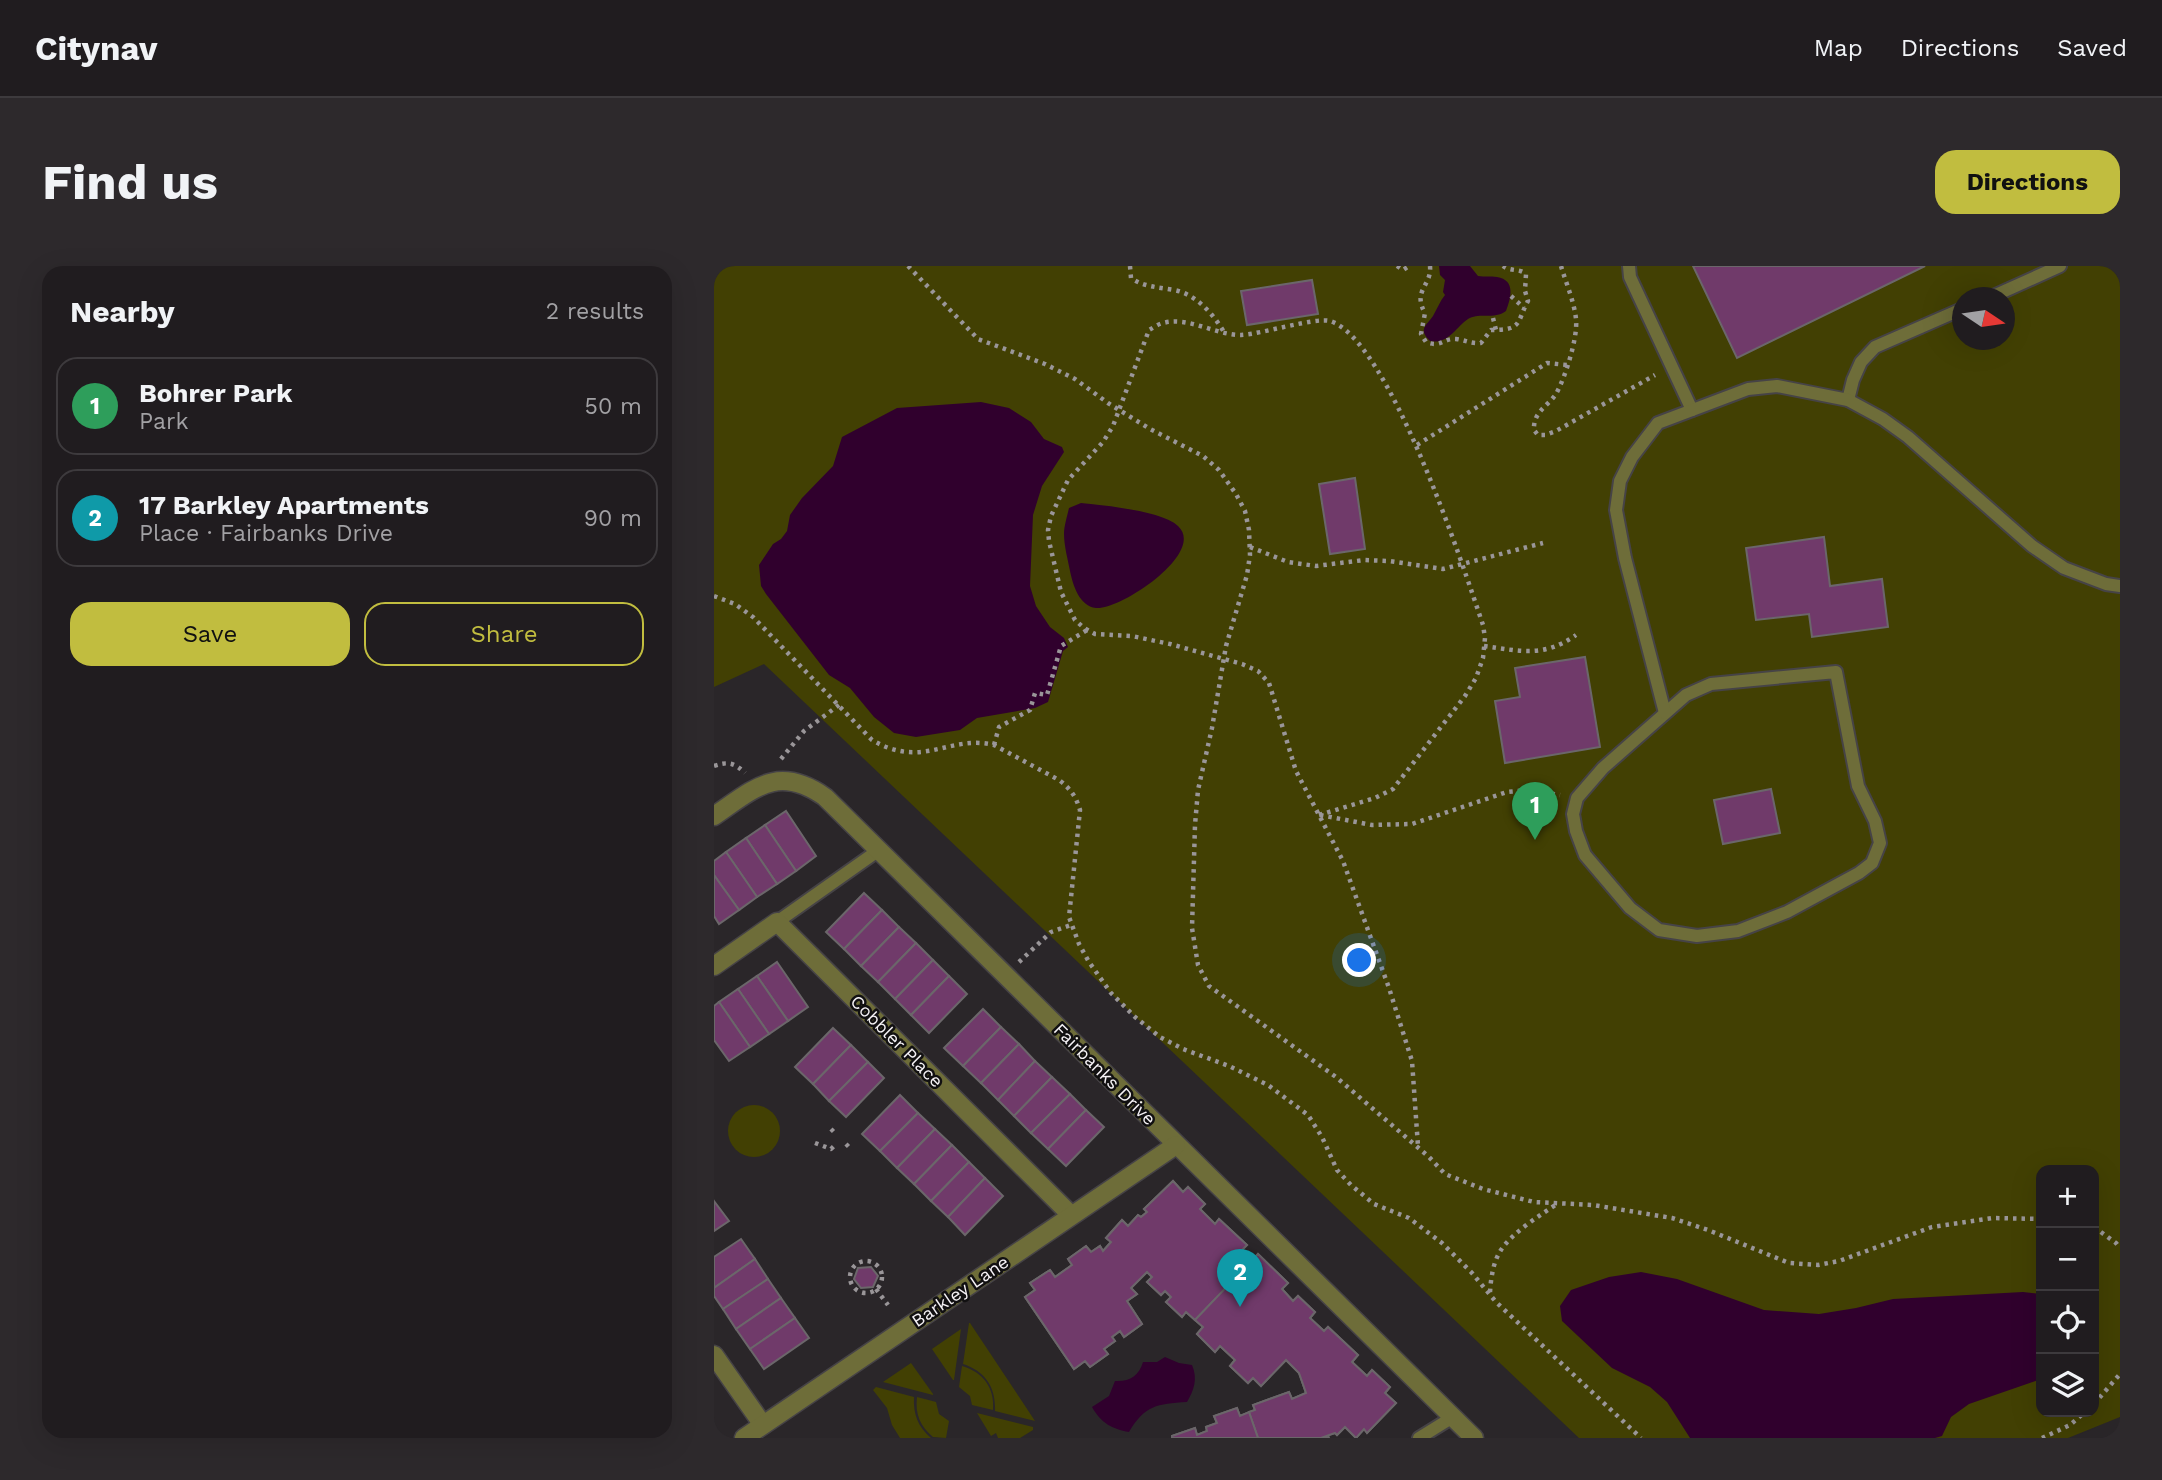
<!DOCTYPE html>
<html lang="en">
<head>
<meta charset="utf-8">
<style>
  :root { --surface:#201c1f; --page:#2d292c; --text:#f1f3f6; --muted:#a2a1a4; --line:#3d3a3d; --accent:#c1bd3f }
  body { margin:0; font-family:"Work Sans",sans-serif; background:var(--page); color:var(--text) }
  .controls { position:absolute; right:21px; bottom:21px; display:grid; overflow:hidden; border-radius:14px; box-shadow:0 7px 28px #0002 }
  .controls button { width:63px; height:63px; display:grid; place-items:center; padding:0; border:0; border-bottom:2px solid var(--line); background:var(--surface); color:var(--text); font:35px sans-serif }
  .compass { position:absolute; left:1238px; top:21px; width:63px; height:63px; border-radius:50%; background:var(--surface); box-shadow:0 7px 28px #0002; rotate:103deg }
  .you { position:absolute; left:646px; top:695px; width:24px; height:24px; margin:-18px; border:5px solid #fff; border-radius:50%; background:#1a73e8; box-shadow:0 0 0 10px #1a73e833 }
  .badge { display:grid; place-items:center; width:46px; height:46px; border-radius:50%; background:var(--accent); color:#fff; font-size:23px; font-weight:700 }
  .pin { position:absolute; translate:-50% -58px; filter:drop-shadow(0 2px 4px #0008) }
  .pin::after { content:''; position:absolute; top:37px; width:24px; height:21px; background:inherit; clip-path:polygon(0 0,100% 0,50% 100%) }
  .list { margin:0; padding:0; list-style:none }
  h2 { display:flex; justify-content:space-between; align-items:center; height:91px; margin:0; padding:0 28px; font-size:30px }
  h2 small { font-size:23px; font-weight:400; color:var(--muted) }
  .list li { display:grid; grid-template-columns:46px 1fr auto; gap:21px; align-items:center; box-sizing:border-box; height:98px; margin:0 14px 14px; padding:0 14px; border:2px solid var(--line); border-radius:21px }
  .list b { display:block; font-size:26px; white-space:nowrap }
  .list p { margin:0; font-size:23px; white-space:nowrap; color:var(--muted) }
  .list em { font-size:23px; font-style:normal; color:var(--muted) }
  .actions { display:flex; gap:14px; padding:21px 28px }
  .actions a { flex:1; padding:16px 0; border:2px solid var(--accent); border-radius:21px; text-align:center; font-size:24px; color:var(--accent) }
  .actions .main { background:var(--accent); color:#111 }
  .icon { flex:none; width:38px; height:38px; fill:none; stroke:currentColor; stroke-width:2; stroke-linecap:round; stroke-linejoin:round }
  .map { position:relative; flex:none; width:1406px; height:1172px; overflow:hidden; border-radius:21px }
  header { display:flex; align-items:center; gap:42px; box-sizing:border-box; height:98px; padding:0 35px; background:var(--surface); border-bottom:2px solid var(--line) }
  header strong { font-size:33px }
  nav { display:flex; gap:38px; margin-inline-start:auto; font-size:24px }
  .intro { display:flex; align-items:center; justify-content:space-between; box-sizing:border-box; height:168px; padding:0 42px }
  h1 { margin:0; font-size:49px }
  .button { padding:18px 32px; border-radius:21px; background:var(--accent); color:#111; font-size:24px; font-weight:700 }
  main { display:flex; gap:42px; padding:0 42px }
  aside { flex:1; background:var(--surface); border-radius:21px; box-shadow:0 7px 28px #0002 }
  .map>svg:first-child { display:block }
  .green { fill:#424003; fill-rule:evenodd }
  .water { fill:#30002d }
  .building { fill:#703a6a; stroke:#6b666a; stroke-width:2 }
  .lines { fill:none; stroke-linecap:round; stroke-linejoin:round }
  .lane-casing { stroke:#464346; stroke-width:16 }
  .street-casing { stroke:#464346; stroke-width:21 }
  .path { stroke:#9a9699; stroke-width:4.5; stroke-dasharray:3.5 5; stroke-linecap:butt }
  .lane { stroke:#6e6d39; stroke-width:12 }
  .street { stroke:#6e6d39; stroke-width:18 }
  .labels { text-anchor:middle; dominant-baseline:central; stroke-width:5; stroke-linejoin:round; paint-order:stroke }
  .street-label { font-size:18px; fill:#f5f2f5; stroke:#111011 }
</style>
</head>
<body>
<header>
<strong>Citynav</strong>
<nav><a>Map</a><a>Directions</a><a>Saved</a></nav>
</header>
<div class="intro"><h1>Find us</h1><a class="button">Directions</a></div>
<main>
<aside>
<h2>Nearby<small>2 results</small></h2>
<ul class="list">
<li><span class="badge" style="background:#2e9e5b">1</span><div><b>Bohrer Park</b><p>Park</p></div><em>50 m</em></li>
<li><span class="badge" style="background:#0f9aa8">2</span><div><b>17 Barkley Apartments</b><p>Place · Fairbanks Drive</p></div><em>90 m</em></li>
</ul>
<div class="actions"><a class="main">Save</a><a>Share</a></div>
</aside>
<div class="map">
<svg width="1406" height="1172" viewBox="0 0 1406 1172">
  <rect width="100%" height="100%" fill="#2a2629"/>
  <g class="green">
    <path d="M0,0H1406V1151L1354,1172H865L50,398L0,421ZM1248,32H1290V74H1248ZM1327,904H1380V1146H1327Z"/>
    <circle cx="40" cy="865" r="26"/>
    <path d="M255,1057H256L321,1155L281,1145C282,1121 271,1105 249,1098Z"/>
    <path d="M247,1063L240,1114H239L218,1083Z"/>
    <path d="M197,1097L219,1128V1129L169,1116Z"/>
    <path d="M248,1100C269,1106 281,1122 279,1144L258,1139L256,1130L245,1121Z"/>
    <path d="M162,1121L200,1131C199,1148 204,1161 217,1172H186L178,1159L173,1142L159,1124Z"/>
    <path d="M203,1131L222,1136L225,1148L235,1155L232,1172L219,1171C206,1160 201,1148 203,1131Z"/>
    <path d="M263,1147L319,1161V1164L306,1172H284L282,1167L277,1170Z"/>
  </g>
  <g class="water">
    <path d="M725,0H756L764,10C771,11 776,10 783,11C802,14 797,32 792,45C780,54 765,46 754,53C742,61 734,79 716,75C704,63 712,60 719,50C723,43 726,35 731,29L729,26L731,14L726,9Z"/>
    <path d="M267,136L295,142L317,156L330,173L348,181L350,186L328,220L319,249L316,320L322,340L336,361L350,372L354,381L349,385L334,436L321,442L263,452L246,464L202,471L180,467L160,451L136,422L115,409L52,328L47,320L45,299L59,278L67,273L73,265L76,249L88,232L119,200L128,171L183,142Z"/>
    <path d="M367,237C388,239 449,245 464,260C493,287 405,345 382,342C365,340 359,319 356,305C354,294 350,280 350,268C350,260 353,251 355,242Z"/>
    <path d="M927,1006L963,1013L1050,1044L1105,1048L1142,1042L1179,1033L1309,1026L1327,1028V1113L1255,1138L1237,1151L1228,1170L1221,1172H976L953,1136L936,1121L898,1102L848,1055L846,1040L857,1024L895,1011Z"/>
    <path d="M451,1091L465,1097L478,1099C484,1113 480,1124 473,1136C443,1138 431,1139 415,1166C398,1163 387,1157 378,1141L395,1130L401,1115C415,1116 425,1110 429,1096H443Z"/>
  </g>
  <g class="building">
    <path d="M979,0H1211L1023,92Z"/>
    <path d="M598,14L604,48L533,59L527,25Z"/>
    <path d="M641,212L651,283L616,288L605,218Z"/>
    <path d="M1110,271L1116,320L1168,313L1174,361L1098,371L1095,348L1042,354L1032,282Z"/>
    <path d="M871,391L886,481L791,497L781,435L806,431L801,402Z"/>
    <path d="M1057,523L1066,567L1009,578L1000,534Z"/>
    <path d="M72,545L102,590L82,605L51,559Z"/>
    <path d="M51,559L82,605L63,618L32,572Z"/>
    <path d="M32,572L63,618L43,631L12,586Z"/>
    <path d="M12,586L43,631L25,644L0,609V595Z"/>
    <path d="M0,609L25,644L5,658L0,650Z"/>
    <path d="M150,627L168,644L130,683L112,666Z"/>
    <path d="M168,644L185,661L147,700L130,683Z"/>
    <path d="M185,661L202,677L164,716L147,700Z"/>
    <path d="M202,677L219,694L181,733L164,716Z"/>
    <path d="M219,694L235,710L197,749L181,733Z"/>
    <path d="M63,696L94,741L74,755L43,710Z"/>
    <path d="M43,710L74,755L55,768L24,723Z"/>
    <path d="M235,710L253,728L215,767L197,749Z"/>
    <path d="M24,723L55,768L36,781L5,736Z"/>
    <path d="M5,736L36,781L15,795L0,774V740Z"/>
    <path d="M269,743L287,761L249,800L230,782Z"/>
    <path d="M287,761L305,778L267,817L249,800Z"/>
    <path d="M119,762L137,779L99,818L81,801Z"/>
    <path d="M305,778L321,795L284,834L267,817Z"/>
    <path d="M137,779L154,796L115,835L99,818Z"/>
    <path d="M321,795L338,811L300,850L284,834Z"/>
    <path d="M154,796L170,812L132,851L115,835Z"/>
    <path d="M338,811L356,828L317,867L300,850Z"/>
    <path d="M356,828L372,844L334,883L317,867Z"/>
    <path d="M186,829L204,847L166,885L148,868Z"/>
    <path d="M372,844L390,861L352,900L334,883Z"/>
    <path d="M204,847L221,863L183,902L166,885Z"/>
    <path d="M221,863L238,879L200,918L183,902Z"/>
    <path d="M238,879L255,896L217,935L200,918Z"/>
    <path d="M255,896L271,912L234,951L217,935Z"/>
    <path d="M271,912L289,930L251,969L234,951Z"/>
    <path d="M459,915L469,926L474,921L491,938L486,943L501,958L505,953L533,979L528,984L539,994L544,988L574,1017L568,1023L579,1035L584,1030L601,1046L596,1052L610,1065L614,1061L644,1089L638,1096L653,1110L658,1104L676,1121L671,1127L682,1137L653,1167L650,1163L642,1172L631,1161L623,1169L621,1167L614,1169L615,1172H458V1170L481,1162L483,1169L493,1165L492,1161L503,1157L500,1150L523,1142L526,1150L541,1144L539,1139L575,1126L578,1133L592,1127L585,1107L572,1094L547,1120L539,1112L534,1117L516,1100L521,1094L506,1080L501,1086L483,1068L489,1061L472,1046L468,1051L452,1036L457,1031L451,1025L447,1029L433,1016L438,1011L433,1006L417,1022L423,1028L413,1035L428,1058L410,1071L406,1065L398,1071L401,1075L390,1083L394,1088L376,1101L371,1095L360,1103L311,1031L321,1024L316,1017L336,1004L341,1011L358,999L354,993L372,980L377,986L386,980L389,985L397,976L392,972L408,954L414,960L424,949L427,951L433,946L430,943Z"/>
    <path d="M459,915L469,926L474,921L491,938L486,943L501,958L505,953L533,979L528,984L539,994L481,1054L472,1046L468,1051L452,1036L457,1031L451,1025L447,1029L433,1016L438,1011L433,1006L417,1022L423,1028L413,1035L428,1058L410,1071L406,1065L398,1071L401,1075L390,1083L394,1088L376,1101L371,1095L360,1103L311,1031L321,1024L316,1017L336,1004L341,1011L358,999L354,993L372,980L377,986L386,980L389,985L397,976L392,972L408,954L414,960L424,949L427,951L433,946L430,943Z"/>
    <path d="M0,935L15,955L0,965Z"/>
    <path d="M27,973L41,993L0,1022V991Z"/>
    <path d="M544,988L574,1017L568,1023L579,1035L584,1030L601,1046L596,1052L610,1065L614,1061L644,1089L638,1096L653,1110L658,1104L676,1121L671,1127L682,1137L653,1167L650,1163L642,1172L631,1161L623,1169L621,1167L607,1172H544L535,1146L541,1144L539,1139L575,1126L578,1133L592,1127L585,1107L572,1094L547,1120L539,1112L534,1117L516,1100L521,1094L506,1080L501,1086L483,1068L489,1061L481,1054Z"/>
    <path d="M41,993L54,1013L9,1043L0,1030V1022Z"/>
    <path d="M157,1001L164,1010L159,1021L147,1022L140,1013L144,1002Z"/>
    <path d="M54,1013L67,1032L22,1063L9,1043Z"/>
    <path d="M67,1032L81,1052L36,1083L22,1063Z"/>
    <path d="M81,1052L95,1072L50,1103L36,1083Z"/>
    <path d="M523,1142L526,1150L535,1146L544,1172H458V1170L481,1162L483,1169L493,1165L492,1161L503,1157L500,1150Z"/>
  </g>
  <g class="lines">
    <g class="lane-casing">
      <g id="lane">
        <path d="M915,0L916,11L978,144"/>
        <path d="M1275,32L1346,0"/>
        <path d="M1134,134L1139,114L1147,96L1161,81L1248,43"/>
        <path d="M1122,406L1144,520L1161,555L1166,577L1158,597L1145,607L1073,646L1024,665L983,670L945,664L916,642L871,589L862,565L859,548L863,532L889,502L972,429L997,418Z"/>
        <path d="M951,447L911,292L902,244L906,215L918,191L944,157L1034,123L1063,120L1134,134L1169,153L1194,171L1318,280L1350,302L1392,318L1406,320"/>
        <path d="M63,656L165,584"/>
        <path d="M705,1172L739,1151"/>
      </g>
    </g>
    <g class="street-casing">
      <g id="street">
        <path d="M0,550C41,522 64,498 111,531L760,1172"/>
        <path d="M0,700L63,656L357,949"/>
        <path d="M0,1089L49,1159"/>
        <path d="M30,1172L462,879"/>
      </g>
    </g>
    <g class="path">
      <path d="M194,0L264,73L331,98L361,113L394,137L436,163L489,190L505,204L522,228L531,245L535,264L536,289L533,309L512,380L498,462L484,524L481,559L478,662L484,699L495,720L622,811L715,891L731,908L769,923L820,936L879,939L958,952L994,964L1075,997L1104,999L1125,995L1218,961L1279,952L1327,953"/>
      <path d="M416,0L417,12C430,21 444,21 460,24C482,28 499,48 510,66"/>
      <path d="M683,0L689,4L695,0"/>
      <path d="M716,0C718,20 698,24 711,47L707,68L712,76C727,82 729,72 742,73C751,74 757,78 767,77L777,64C809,64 802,57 814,35L811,25L812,8C805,2 797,6 789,0"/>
      <path d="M847,0C852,17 860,35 862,53C864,72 851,112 842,128C833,141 819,146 820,164L824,169H831L842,165L941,109"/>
      <path d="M797,30L810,42"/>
      <path d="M779,52L782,64"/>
      <path d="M703,179L833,97L853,99"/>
      <path d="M536,281L574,296L602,300L650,294L675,295L729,303L829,277"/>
      <path d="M0,330L21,338L39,351L158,474C209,504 235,468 280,479L345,514C357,523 362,531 366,544L355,651L365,678L375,696L397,727L421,751L446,771L469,783L515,800L554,819L594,849L608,871L623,904L637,919L660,938L695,952L728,977L758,1007L782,1036L927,1172"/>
      <path d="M770,380C807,385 829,392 862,369"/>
      <path d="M280,479L285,461L316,444L321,427L333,429L347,380L373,364"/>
      <path d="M67,493L90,465L125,439"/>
      <path d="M0,500C14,495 21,497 31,507"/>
      <path d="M605,549L661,532L679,523L751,430L762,412L769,392L771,372L769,359C749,300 675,73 616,55C601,51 548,68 527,69C501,69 474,50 449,57C444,58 439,62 435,64L399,160L389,176L354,214L337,250L334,264L335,275L347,326L361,354L370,362L381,368L418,370L456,378L528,398L544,405L555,417L582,505L629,595L675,722L698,795L704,880"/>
      <path d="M606,549L658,559L698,558L793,526L812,524L846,529"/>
      <path d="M305,696L337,666L357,659"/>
      <path d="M117,863L122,868"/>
      <path d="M101,877L117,883L122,878"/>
      <path d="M132,878L137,883"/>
      <path d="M1380,961L1402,977L1406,982"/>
      <circle cx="152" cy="1011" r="16"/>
      <path d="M162,1023L174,1039"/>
      <path d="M776,1026C777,1012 779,996 787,984C798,967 826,949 843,938"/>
      <path d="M1380,1138L1406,1108"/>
      <path d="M1328,1172L1356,1159L1371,1146"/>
    </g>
    <use href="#lane" class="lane"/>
    <use href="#street" class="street"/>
  </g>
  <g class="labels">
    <g class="street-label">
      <text transform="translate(183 775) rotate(45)">Cobbler Place</text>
      <text transform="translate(391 808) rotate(45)">Fairbanks Drive</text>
      <text transform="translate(246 1025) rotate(-34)">Barkley Lane</text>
    </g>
  </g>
</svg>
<div class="controls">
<button>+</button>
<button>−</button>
<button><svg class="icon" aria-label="locate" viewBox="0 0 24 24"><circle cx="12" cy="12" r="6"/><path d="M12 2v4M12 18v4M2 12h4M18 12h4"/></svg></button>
<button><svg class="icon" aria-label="layers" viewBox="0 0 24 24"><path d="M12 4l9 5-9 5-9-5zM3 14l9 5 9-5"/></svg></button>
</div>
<svg class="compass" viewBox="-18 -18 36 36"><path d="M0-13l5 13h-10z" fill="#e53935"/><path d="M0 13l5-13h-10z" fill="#a2a1a4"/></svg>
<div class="you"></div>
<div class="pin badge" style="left:821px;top:574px;background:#2e9e5b">1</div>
<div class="pin badge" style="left:526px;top:1041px;background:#0f9aa8">2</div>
</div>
</main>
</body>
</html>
